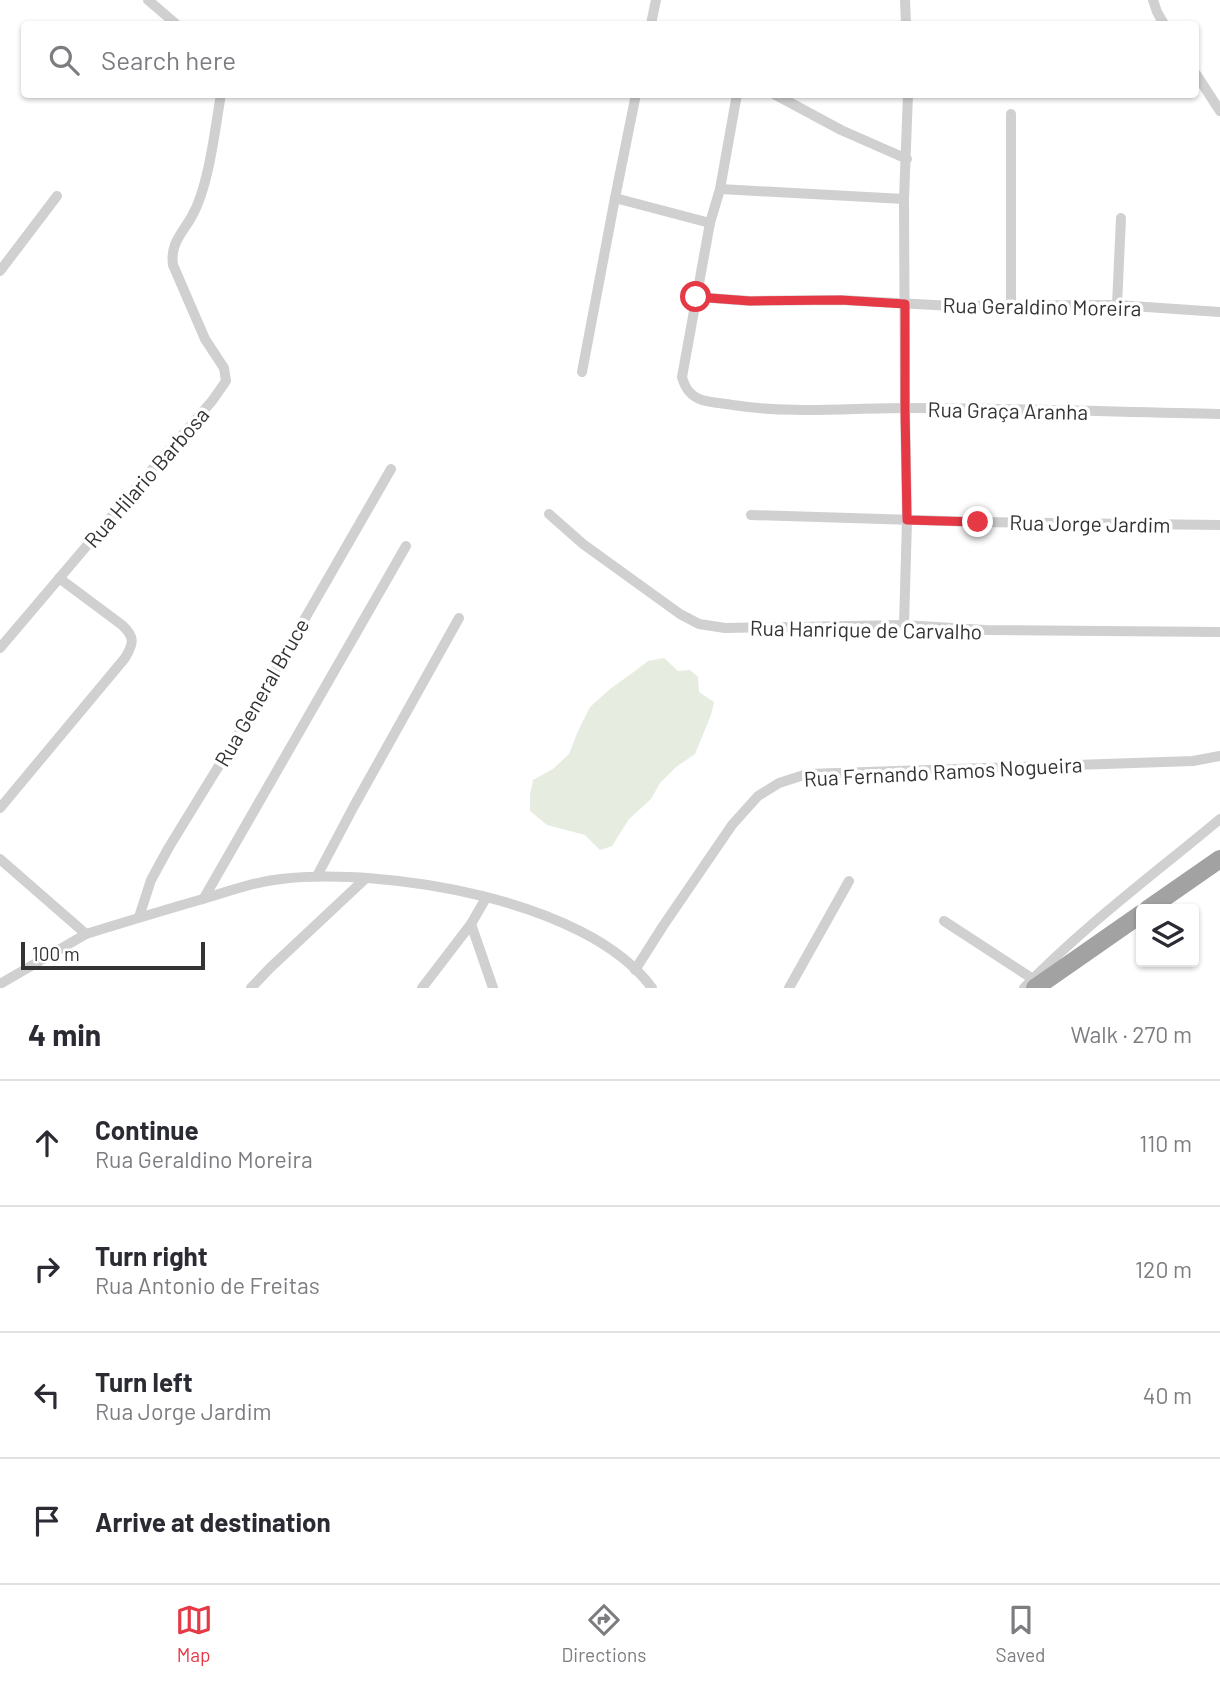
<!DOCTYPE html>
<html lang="en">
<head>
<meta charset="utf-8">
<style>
  :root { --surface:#fff; --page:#f7f7f7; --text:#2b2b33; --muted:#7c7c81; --line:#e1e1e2; --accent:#e63946 }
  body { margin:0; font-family:Barlow,sans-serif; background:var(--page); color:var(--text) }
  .controls { position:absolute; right:21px; bottom:21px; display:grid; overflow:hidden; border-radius:7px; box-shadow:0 2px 5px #0004 }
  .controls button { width:63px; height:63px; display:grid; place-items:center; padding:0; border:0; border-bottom:2px solid var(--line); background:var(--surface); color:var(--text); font:35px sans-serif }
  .scale { position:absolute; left:21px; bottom:18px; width:184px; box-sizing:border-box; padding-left:7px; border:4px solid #333; border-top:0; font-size:19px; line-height:24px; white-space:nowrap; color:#333; -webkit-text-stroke:5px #fff; paint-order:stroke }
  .stop { position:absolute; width:21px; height:21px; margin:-16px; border:5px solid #e63946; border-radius:50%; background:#fff }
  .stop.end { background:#e63946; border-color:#fff; box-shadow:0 2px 7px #0008 }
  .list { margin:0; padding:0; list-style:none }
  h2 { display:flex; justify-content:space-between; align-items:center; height:91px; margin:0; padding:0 28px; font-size:30px }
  h2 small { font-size:23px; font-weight:400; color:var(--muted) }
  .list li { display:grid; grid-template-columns:46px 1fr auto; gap:21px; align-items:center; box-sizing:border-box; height:126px; padding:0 28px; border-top:2px solid var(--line) }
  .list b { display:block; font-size:26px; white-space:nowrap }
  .list p { margin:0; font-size:23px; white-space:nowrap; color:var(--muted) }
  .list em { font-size:23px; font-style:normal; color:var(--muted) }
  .icon { flex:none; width:38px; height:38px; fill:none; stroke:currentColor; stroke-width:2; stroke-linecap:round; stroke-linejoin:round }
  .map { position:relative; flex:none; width:1220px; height:988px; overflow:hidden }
  .search { position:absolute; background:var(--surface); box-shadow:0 2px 5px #0004; left:21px; right:21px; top:21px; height:77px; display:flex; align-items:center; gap:18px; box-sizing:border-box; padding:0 24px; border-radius:7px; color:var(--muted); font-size:26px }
  .sheet { height:595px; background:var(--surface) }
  nav { display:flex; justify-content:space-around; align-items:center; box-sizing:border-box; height:98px; border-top:2px solid var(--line); background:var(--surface); font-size:19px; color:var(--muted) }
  nav a { display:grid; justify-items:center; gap:4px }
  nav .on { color:var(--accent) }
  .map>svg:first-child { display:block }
  .green { fill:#e6ecdf }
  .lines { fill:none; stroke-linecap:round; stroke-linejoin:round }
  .minor { stroke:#d0d0d0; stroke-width:10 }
  .trunk { stroke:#a2a2a2; stroke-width:18 }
  .route { stroke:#e63946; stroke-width:9 }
  .labels { text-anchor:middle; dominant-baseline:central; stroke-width:7; stroke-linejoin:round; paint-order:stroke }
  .street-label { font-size:21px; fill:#333; stroke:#fff }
</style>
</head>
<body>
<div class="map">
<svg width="1220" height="988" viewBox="0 0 1220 988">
  <rect width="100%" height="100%" fill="#fff"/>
  <path class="green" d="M664,658L678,671L690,670L698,677L699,692L714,702L711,715L695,754L676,767L660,783L651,799L629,819L612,846L600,850L585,835L547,825L530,811V795L533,780L553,769L569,754L578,731L590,707L610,689L631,674L648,661Z"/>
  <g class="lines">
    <g class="minor">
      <path d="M148,0L176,24"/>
      <path d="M905,0L906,24"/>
      <path d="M1153,0L1157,12L1164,24"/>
      <path d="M651,24L656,0"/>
      <path d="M1196,74L1220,111"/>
      <path d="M737,94L720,189L710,223L682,377C685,388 690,396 702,400C712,403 723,403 733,405C790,414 848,408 904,408C1010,408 1115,412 1220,414"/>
      <path d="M774,94L841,130L907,159"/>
      <path d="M1011,114V306"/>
      <path d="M720,189L904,199"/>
      <path d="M615,198L710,223"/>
      <path d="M0,271L57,196"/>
      <path d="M697,297L750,301L841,300L953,306L1117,305L1220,312"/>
      <path d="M1117,305L1121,218"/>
      <path d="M582,372L615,198L636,94"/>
      <path d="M549,514L583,544L680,614L699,624L725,628L904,625L985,630L1220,632"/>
      <path d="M751,515L978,522L1220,525"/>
      <path d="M904,625L907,520L905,408L904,199L908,94"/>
      <path d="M0,648L135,489L212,401L226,381L224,368L205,339L173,265C170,243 182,234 192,216C209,186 215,129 221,94"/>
      <path d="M0,808L125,658C134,643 135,637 122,625L59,578"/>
      <path d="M0,859L86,934C125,922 164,910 203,899C229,891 254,882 281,879C383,867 588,899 652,988"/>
      <path d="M317,876L354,806L459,618"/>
      <path d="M204,898L406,546"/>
      <path d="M139,917L151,880L169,847L239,733L391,469"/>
      <path d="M944,921L1033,979"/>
      <path d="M471,924L493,988"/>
      <path d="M635,970L663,926L732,825L758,796L779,783L807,774L1193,761L1220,756"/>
      <path d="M0,984L86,934"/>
      <path d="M251,988L270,968L366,878"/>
      <path d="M422,988L471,924L486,898"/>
      <path d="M789,988L849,881"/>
      <path d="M1024,988C1084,926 1154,874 1220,819"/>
    </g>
    <g class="trunk">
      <path d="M1148,909L1220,859"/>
      <path d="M1035,988L1141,914"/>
    </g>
  </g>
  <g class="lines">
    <path class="route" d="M696,297L750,301L841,300L905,304V408L907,520L978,522"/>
  </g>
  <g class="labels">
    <g class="street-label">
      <text transform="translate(1042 306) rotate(1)">Rua Geraldino Moreira</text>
      <text transform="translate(1008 410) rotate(1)">Rua Graça Aranha</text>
      <text transform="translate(146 477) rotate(-49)">Rua Hilario Barbosa</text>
      <text transform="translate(1090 523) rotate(1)">Rua Jorge Jardim</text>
      <text transform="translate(866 629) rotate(1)">Rua Hanrique de Carvalho</text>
      <text transform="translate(261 692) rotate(-60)">Rua General Bruce</text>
      <text transform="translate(943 771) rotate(-3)">Rua Fernando Ramos Nogueira</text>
    </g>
  </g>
</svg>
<div class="controls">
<button><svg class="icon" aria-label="layers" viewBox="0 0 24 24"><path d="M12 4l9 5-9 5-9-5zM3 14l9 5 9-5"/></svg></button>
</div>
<div class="scale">100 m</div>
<div class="stop" style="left:696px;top:297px"></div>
<div class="stop end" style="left:978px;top:522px"></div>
<div class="search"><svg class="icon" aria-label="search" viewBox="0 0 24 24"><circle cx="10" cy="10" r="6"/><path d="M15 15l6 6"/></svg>Search here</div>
</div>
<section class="sheet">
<h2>4 min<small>Walk · 270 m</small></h2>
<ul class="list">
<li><svg class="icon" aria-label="ahead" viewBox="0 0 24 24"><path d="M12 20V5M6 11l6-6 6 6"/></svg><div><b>Continue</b><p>Rua Geraldino Moreira</p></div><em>110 m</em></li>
<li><svg class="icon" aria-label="right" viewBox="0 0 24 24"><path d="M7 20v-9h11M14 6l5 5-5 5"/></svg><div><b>Turn right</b><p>Rua Antonio de Freitas</p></div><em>120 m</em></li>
<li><svg class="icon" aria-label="left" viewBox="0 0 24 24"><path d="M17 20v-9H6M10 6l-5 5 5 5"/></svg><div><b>Turn left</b><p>Rua Jorge Jardim</p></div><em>40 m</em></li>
<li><svg class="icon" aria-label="arrive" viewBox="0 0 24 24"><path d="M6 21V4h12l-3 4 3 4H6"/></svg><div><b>Arrive at destination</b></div></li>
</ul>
</section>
<nav>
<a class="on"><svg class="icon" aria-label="map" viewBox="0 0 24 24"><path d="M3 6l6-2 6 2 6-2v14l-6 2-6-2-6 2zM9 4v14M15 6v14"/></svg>Map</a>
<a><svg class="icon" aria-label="directions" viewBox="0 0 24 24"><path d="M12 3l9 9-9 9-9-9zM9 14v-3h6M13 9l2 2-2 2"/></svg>Directions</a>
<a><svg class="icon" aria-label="saved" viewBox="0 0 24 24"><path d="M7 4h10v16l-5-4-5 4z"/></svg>Saved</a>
</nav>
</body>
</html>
